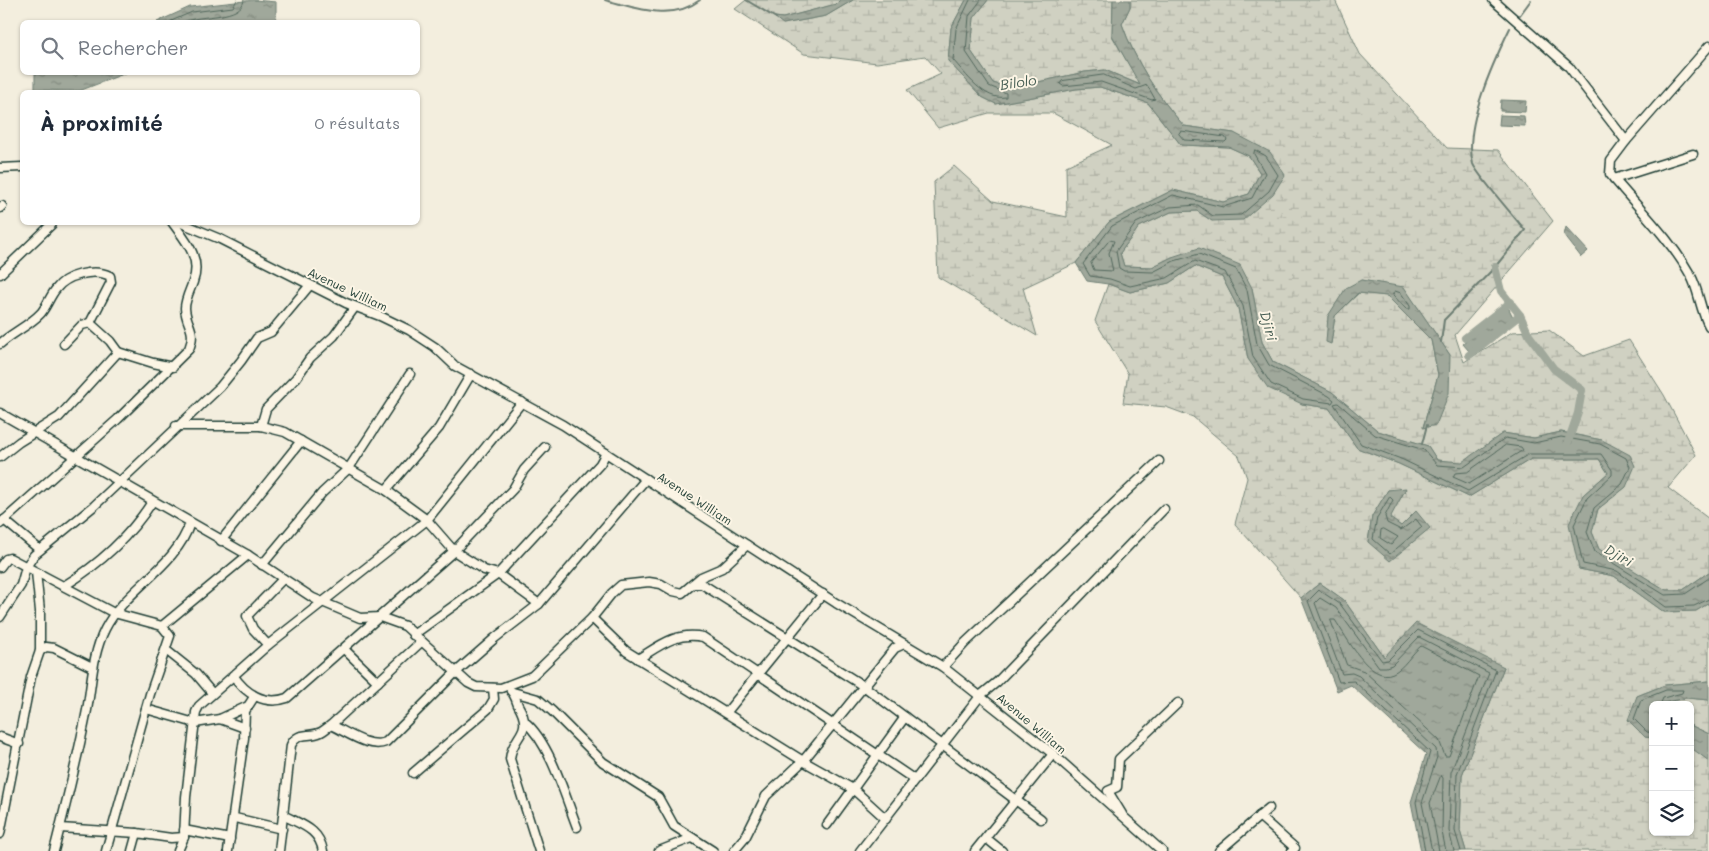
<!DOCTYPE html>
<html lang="fr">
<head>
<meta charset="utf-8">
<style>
  :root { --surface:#fff; --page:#f6f6f7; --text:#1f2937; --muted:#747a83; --line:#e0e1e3 }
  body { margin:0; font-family:Mali,sans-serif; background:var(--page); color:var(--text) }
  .controls { position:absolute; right:15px; bottom:15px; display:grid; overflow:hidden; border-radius:8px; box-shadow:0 1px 4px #0004 }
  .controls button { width:45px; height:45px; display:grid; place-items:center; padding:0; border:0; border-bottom:1px solid var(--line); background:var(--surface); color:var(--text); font:25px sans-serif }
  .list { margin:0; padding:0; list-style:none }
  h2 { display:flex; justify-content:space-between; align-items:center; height:65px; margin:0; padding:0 20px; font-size:21px }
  h2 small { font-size:16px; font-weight:400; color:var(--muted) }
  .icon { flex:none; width:28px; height:28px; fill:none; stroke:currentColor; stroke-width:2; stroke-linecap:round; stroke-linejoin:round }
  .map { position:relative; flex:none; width:1709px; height:851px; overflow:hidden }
  .search { position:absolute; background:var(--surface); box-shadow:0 1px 4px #0004; left:20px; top:20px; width:400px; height:55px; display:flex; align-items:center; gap:12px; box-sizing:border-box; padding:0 18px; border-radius:8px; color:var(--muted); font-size:19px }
  .panel { position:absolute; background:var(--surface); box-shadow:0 1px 4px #0004; left:20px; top:90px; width:400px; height:135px; border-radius:8px }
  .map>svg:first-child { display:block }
  .wetland { fill:url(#wetland-marsh); stroke:#78877b; fill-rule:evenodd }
  .water { fill:url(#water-ripples); stroke:#6c7d72 }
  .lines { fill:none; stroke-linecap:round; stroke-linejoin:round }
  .shore { stroke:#53685d; stroke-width:1 }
  .stream { stroke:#6c7d72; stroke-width:2 }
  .canal { stroke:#a0a89b; stroke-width:8 }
  .minor-casing { stroke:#1f3d34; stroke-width:11 }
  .minor { stroke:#fcf5e5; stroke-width:8 }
  .labels { text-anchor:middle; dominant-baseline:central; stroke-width:4; stroke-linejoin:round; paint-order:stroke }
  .street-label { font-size:12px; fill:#1f3d34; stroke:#fcf5e5 }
  .water-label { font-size:14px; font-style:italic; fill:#465d53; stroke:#fcf5e5 }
</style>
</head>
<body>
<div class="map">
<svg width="1709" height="851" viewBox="0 0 1709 851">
  <defs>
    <pattern id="wetland-marsh" width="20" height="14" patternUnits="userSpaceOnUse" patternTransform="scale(1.25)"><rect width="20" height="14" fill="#d0d1c2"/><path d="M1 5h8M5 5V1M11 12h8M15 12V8" fill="none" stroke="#b2b4a7"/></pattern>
    <pattern id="water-ripples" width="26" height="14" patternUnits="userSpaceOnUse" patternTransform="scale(1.25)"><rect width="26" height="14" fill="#a0a89b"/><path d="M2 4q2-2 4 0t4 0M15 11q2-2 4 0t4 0" fill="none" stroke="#828a7f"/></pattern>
  </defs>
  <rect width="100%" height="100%" fill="#f3eede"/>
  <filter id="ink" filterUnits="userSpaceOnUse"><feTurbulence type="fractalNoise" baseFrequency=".02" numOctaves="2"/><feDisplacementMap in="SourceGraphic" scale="10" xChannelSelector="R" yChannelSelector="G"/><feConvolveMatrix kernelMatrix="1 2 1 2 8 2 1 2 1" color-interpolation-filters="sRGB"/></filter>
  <g filter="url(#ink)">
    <g class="wetland">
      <path d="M746,0H840L837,4L783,18L775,17L783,24L826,16L853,0H966L951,28L948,61L982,97L996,104L1076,89L1100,87L1148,103L1181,145L1229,147L1249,156L1260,173L1249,194L1223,202L1173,190L1109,222L1076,263L1023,288L1037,336L938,277L934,182L954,166L993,201L1067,217L1066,166L1112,145L1053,113H989L938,128L907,90L941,74L925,56L877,63L804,54L735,9Z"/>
      <path d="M988,0H1113L1112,36L1141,85L1105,70L1085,72L1010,88L993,83L971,51L974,17Z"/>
      <path d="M1130,0H1335L1360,54L1447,148L1498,150L1553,221L1455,335L1464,362L1512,332L1549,330L1584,356L1629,340L1664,395L1696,455L1668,488L1709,519V572L1683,590H1666L1599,550L1592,532L1598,509L1626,487L1602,440L1561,432L1534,438L1503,433L1462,463L1437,460L1428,446L1378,431L1332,392L1273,362L1262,342L1252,288L1172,257L1152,267L1124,266L1120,253L1139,227L1171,212L1197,211L1212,221L1284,175L1234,133L1184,126C1158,97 1135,61 1122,24L1130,7ZM1361,280L1404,288L1450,355L1423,427L1438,375L1431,340L1387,296L1359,293L1335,316L1331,343L1328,316Z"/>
      <path d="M1195,266L1222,277L1238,308L1248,359L1302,404L1329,408L1357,448L1399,464L1469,497L1531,459H1599L1608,473L1583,495L1579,569L1614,576L1664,612L1696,611L1709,603V681L1665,685L1637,696L1645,737L1653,738V832H1690L1691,747L1709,761V851H1466L1460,831L1462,775L1504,667L1384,657L1344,600L1320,583L1301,598L1235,524L1247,478L1239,456L1193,417L1166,407L1123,403L1128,374L1095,321L1108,284L1130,292L1169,283ZM1406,489L1389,518L1401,526L1368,542L1372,517L1388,490Z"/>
      <path d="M1686,698L1709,700V734L1690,725V705H1659Z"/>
    </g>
    <g class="water">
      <path d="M254,0L276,2V22H157L190,7Z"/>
      <path d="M840,0H853L826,16L783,24L774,17L783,18L836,4Z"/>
      <path d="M966,0H988L974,18L971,51L993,83L1010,88L1085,72L1105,70L1140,85L1112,35L1113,0H1130V7L1122,24C1135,61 1158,97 1184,126L1234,133L1270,152L1285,175L1273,194L1243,220L1212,221L1197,211L1171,212L1139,227L1120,253L1124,266L1152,267L1172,257L1199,248L1240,265L1252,288L1262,342L1273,362L1332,392L1378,431L1428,446L1437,460L1462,462L1503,433L1534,438L1561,432L1602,440L1630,455L1635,466L1626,487L1598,509L1592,532L1599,549L1666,590H1683L1709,572V603L1696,611L1664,612L1614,576L1579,569L1569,524L1583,495L1608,473L1599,459H1531L1469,497L1399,464L1357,448L1329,408L1302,404L1268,388L1248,359L1238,308L1222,277L1195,266L1169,283L1130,292L1108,284L1087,281L1076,263L1109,222L1173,190L1223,202L1249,194L1260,173L1249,156L1229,147L1181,145L1148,103L1100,87L1076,89L996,104L982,97L948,61L951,28Z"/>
      <path d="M35,73V72L126,73L79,91L35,90Z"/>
      <path d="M1501,100L1526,101L1525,112L1500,111Z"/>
      <path d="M1500,115L1524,116L1525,126L1499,125Z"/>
      <path d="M1566,227L1588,251L1581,257L1564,235Z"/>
      <path d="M1361,280L1404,287L1450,355L1449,393L1436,425L1423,428L1438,375L1431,340L1387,296L1358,293L1335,316L1331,344L1326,342L1328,316L1346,288Z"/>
      <path d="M1508,307L1513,317L1469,351L1463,344Z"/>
      <path d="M1406,488L1390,518L1401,526L1416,511L1430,528L1390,561L1368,542L1372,516L1388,490Z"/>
      <path d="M1320,583L1344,600L1384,657L1416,623L1504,667L1462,775L1460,831L1466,851H1421L1411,802L1426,754L1351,685L1337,691L1301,598Z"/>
      <path d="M1709,681V700L1686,698L1653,705V738L1645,737L1628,720L1637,696L1665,685Z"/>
      <path d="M1690,725L1709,734V761L1690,747Z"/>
    </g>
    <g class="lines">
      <g class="shore">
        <path d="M970,0L956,29L953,60C966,74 984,101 1006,97V93L989,86L966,52L969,16L981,0"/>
        <path d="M169,22L192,12L233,7L237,0"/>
        <path d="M183,22C200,14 242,20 244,0"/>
        <path d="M1104,75L1136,89L1147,85L1155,99L1152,100L1101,82L1063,86L1060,84L1062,81Z"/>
        <path d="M1181,131L1225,137L1227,140L1225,142L1184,140L1179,134Z"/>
        <path d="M1255,150L1266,156L1278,175L1269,191L1241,215L1213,216L1198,205L1170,207L1136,223L1116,251L1119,268L1124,271L1153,272L1174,261L1199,254L1236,269L1247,290L1257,344L1269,365L1329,396L1334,400L1332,403L1303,399L1271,384L1253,357L1243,306L1225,272L1195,261L1167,278L1130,286L1110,279L1090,276L1083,264L1112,226L1173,195L1223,207L1252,198L1265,173L1254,154Z"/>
        <path d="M1110,240L1114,241L1109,253L1113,271L1094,270L1091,263Z"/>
        <path d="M1395,291L1401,293L1410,306V309H1406L1393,295Z"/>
        <path d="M1506,445L1521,447L1523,450L1469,484L1453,477L1455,473L1467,472Z"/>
        <path d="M1390,497L1393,500L1385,516L1387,523L1401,530L1416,519L1422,527L1390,554L1373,539L1377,518Z"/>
        <path d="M1384,529L1398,537L1391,545L1380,538L1381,530Z"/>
        <path d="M1709,578L1685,594L1665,595L1595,552L1587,532L1594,508L1622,484L1630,467L1626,458L1600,444L1561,437L1534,443L1505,438L1464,467L1437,465L1424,450L1375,435L1338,403L1334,404L1361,444L1401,459L1468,491L1529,454H1601L1612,470V475L1587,498L1574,525L1583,564L1617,571L1666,607L1694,606L1709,599"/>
        <path d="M1331,620H1335C1346,636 1370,684 1393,673C1404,668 1411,654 1421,646L1479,676L1449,756H1445L1439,740L1364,671L1347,665Z"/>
        <path d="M1653,733L1647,732L1634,719L1641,700L1666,690H1683L1682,693L1663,698L1660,705"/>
        <path d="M1425,851L1416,802L1430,752L1354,681L1339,682L1308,601L1319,590L1340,604L1382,661L1388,660L1418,630L1496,670L1457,774L1455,831L1461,851"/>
        <path d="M1432,851L1422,803L1437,757L1436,749L1359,676L1352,673L1342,674L1315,603L1320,598L1336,608L1379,667H1386L1392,665L1419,637L1489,673L1451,772L1449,831L1454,851"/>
        <path d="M1439,851L1430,803L1441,775L1443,778L1442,832L1446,851"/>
      </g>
      <g class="stream">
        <path d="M605,0C637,8 671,22 700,0"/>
        <path d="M746,0L776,18"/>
        <path d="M1520,15L1531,0"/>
        <path d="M1441,342L1444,320L1495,267L1525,230C1516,219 1476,173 1473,164C1463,127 1494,61 1510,28"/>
        <path d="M1422,444L1427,425"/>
      </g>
      <g class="canal">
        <path d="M1495,267L1501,291L1520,315L1529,335L1554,369L1582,390L1578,413L1568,442"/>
        <path d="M1465,338L1511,302"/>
        <path d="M1469,355L1520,315"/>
      </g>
      <g class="minor-casing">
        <g id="minor">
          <path d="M1493,0L1569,67L1626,141"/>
          <path d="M1709,46L1626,141L1611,161L1610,174C1637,207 1670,238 1691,276C1699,291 1700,310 1709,326"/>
          <path d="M0,168L22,167"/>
          <path d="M1614,179L1693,154"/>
          <path d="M0,208L2,206"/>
          <path d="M179,222L220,239L346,303L380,316L409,330L435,347L455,366L563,425L836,603L943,667L1053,754L1162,851"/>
          <path d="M0,274L52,224"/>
          <path d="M0,344C12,333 30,325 41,313C47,306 50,296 56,289C66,275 94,268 110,276L111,282L90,323"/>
          <path d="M64,344L82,325L90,323L110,341L118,352"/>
          <path d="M0,413L248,555L313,598L360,618L380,617L405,626L468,683L476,687L501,688L532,676L592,618L612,593L621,585L649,582L661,584L673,591L682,593L701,577L722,568L747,545"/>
          <path d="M176,426H261L285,432L386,490L427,520L454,551L484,570L498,574L539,604"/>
          <path d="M261,426L266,409L296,378L310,358L334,336L355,307"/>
          <path d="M0,457L19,442L59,417L118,352L153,363L173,367"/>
          <path d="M386,490L439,428L471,374"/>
          <path d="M4,520L40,550"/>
          <path d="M0,524L118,419L189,349C197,329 186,326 185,308C185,300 190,290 193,282C202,258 186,241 172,222"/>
          <path d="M221,541L301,441"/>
          <path d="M262,565L322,493L349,468L410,374"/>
          <path d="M0,567L6,559L10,558L114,613L162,626L170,636L150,694L106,851"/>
          <path d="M693,584H702L865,687L1041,819"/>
          <path d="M64,586C98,565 130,536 152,502"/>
          <path d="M0,617L21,585L26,567L34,555L94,506L220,387L241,361L257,338L271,332L310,285"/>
          <path d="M592,618L626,651L803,761L853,789L886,819"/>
          <path d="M162,626L248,555"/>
          <path d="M413,635L498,574L600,464L606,453"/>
          <path d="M268,645L253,629L247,616L283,579"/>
          <path d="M344,649L378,682"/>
          <path d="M166,650L196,674L212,693"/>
          <path d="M40,651L46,647L54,648L92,667"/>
          <path d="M638,659C659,646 677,631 703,637L915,780"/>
          <path d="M943,667L965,643L1159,461"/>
          <path d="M233,675C245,693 264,706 287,698L454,551L513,489L524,470L545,447"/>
          <path d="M511,691C515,695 516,700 518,705C535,734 512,734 510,759L539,851"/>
          <path d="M513,692L538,699L552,711L603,762L658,797L674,826L713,851"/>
          <path d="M146,709L195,723L220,719L245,728"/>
          <path d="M726,713L823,594"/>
          <path d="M220,719L246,707"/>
          <path d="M525,722C550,743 565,796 577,827"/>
          <path d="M331,725L421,642"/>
          <path d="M0,737L19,744"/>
          <path d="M413,773L488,709L494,699L493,688"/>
          <path d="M1122,814L1108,791L1117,787L1119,759L1178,703"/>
          <path d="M285,816C302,825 319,829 323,851"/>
          <path d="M1259,816L1295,848L1292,851"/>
          <path d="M235,818L282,829"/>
          <path d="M827,825L905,717"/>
          <path d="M60,828L137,833L171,838L184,837"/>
          <path d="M184,830L230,839"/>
          <path d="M0,834L31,677L40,651V611L36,572"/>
          <path d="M986,838L1002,851"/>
          <path d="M54,851C66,804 78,757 87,710C92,683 92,655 105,629C125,589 176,567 190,523"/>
          <path d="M132,851L137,833"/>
          <path d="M178,851L184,837L186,797L196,712L199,706L268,645L427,520L522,402"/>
          <path d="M228,851L244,738L245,711L254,697"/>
          <path d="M279,851L291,745C298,731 309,738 321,732C325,730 328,727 331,725C347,732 369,749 386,742L455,673L495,638L539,604L646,479"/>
          <path d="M659,851L692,838"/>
          <path d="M734,851L745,838L766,796L803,761L895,648L904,644"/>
          <path d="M860,851L981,695L997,682L1164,509"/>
          <path d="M975,851L1053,754"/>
          <path d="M1219,851L1269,808"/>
        </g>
      </g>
      <use href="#minor" class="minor"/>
    </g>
  </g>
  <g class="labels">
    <g class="street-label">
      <text transform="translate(348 289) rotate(25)">Avenue William</text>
      <text transform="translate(695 498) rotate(33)">Avenue William</text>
      <text transform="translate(1032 723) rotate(40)">Avenue William</text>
    </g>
    <g class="water-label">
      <text transform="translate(1018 82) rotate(-8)">Bilolo</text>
      <text transform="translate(1269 326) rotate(75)">Djiri</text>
      <text transform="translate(1619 555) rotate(30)">Djiri</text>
    </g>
  </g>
</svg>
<div class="controls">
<button>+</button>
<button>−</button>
<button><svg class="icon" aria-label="layers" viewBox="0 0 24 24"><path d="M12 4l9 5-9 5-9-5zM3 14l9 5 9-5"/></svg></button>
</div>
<div class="search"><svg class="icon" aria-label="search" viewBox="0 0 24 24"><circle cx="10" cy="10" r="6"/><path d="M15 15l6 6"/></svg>Rechercher</div>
<section class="panel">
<h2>À proximité<small>0 résultats</small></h2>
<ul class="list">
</ul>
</section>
</div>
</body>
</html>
